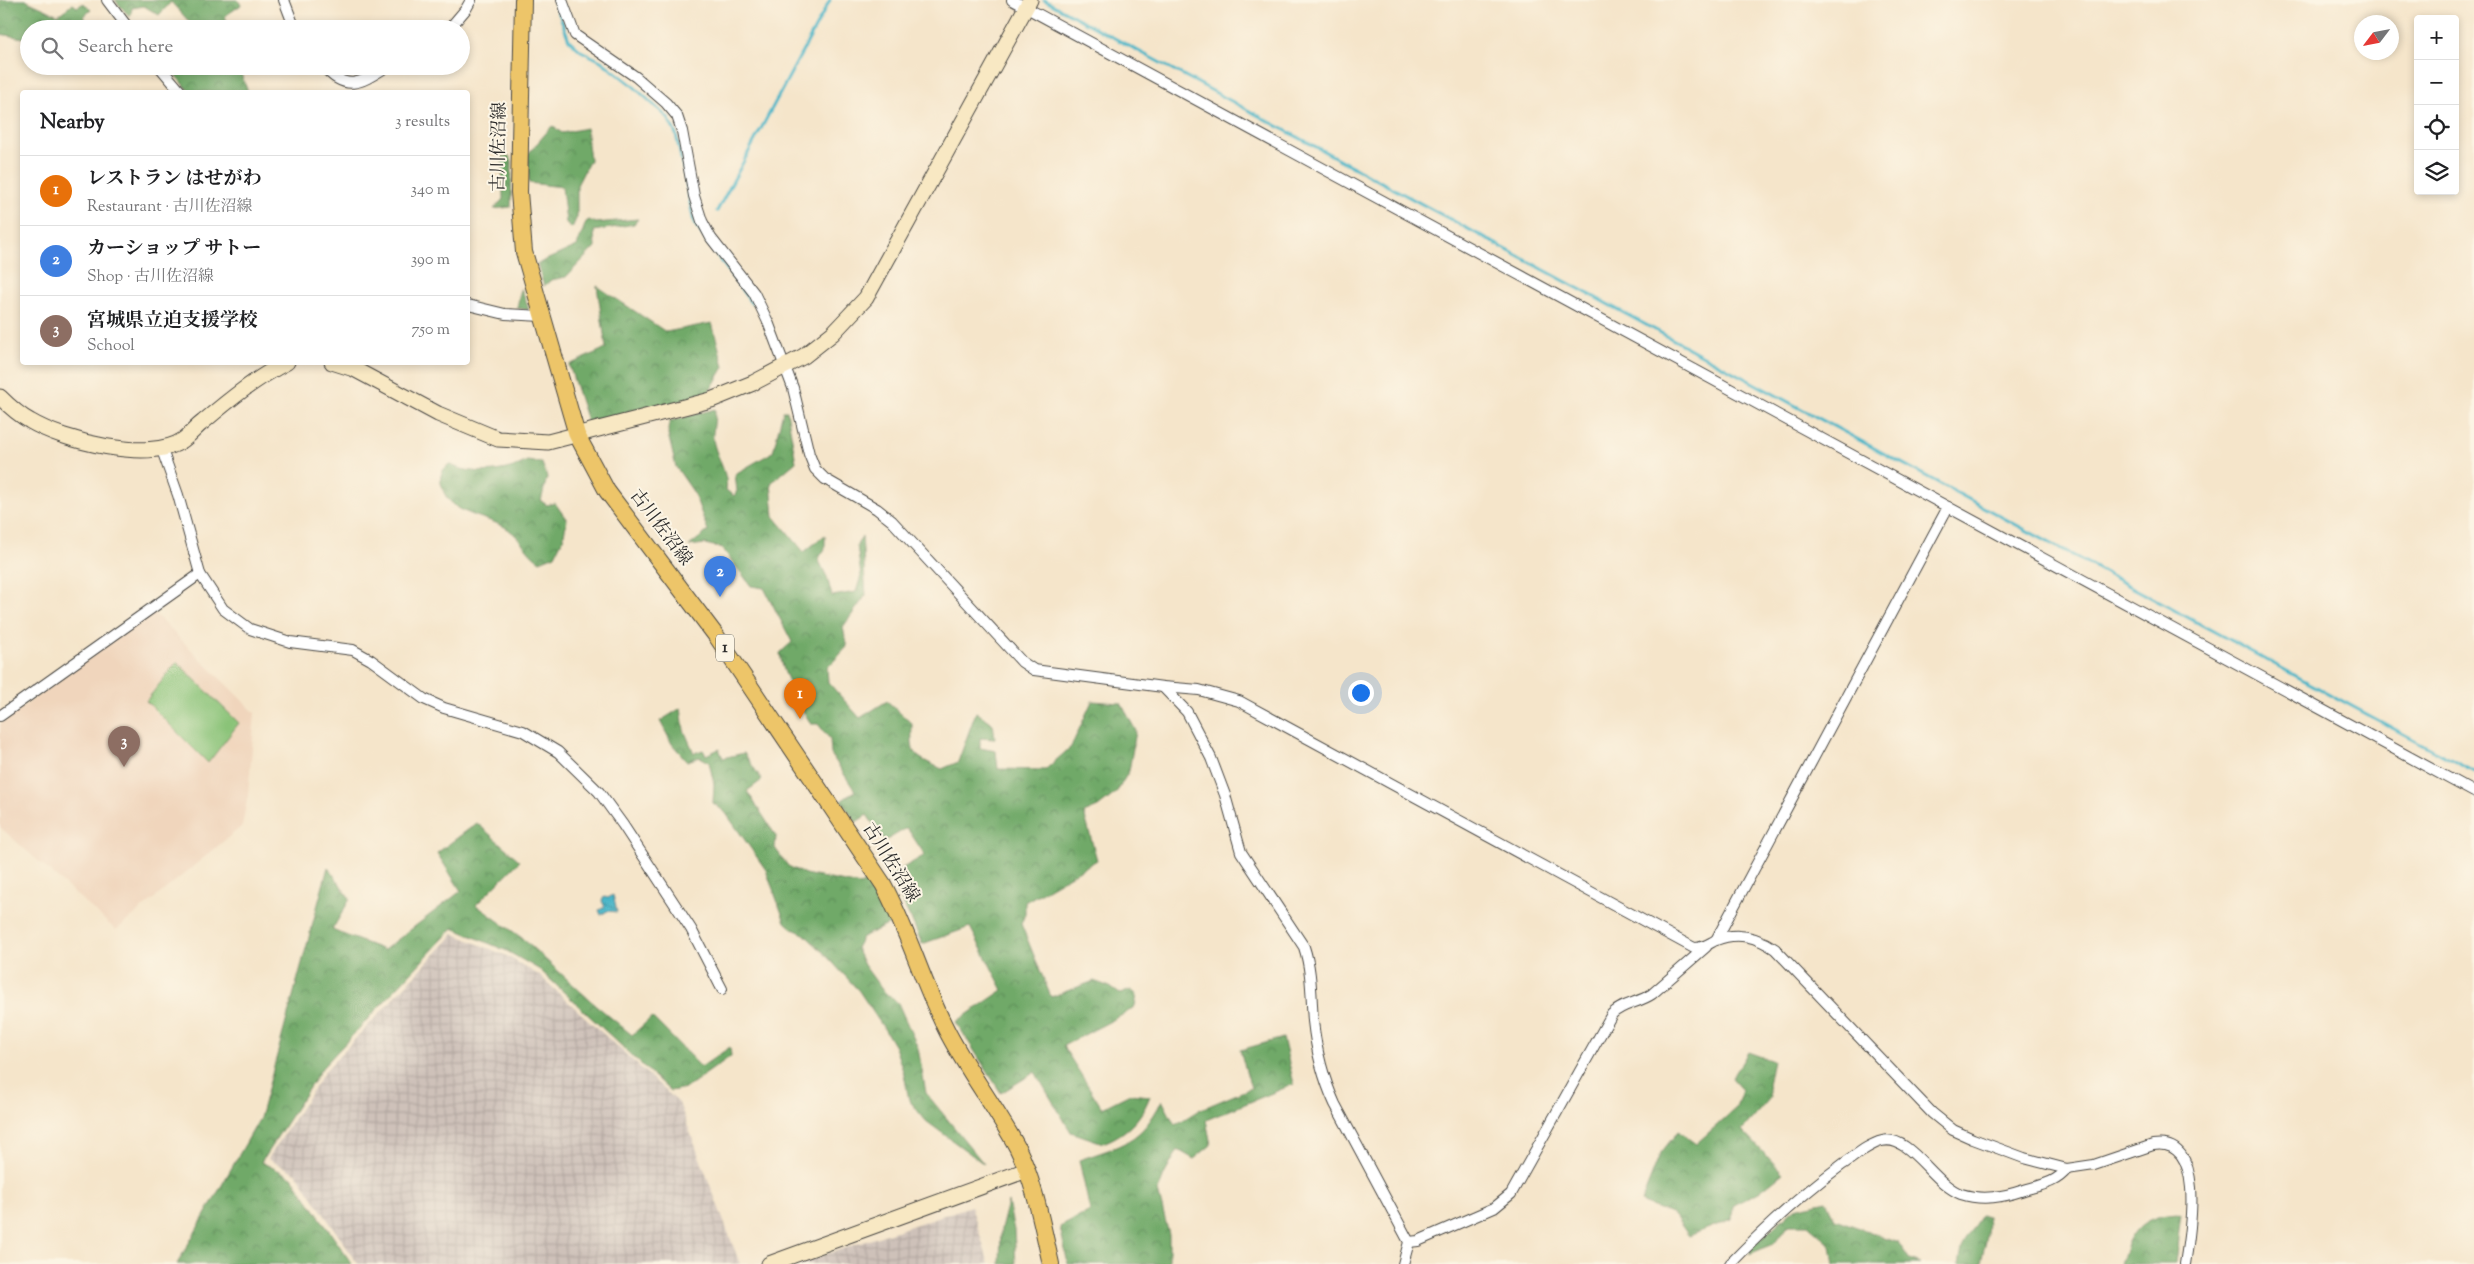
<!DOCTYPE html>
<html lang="en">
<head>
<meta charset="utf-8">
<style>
  :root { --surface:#fff; --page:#f2f2f2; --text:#202124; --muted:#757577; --line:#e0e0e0; --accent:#0b8043 }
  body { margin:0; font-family:"Sorts Mill Goudy","Noto Serif JP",serif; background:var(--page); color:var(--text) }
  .controls { position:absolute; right:15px; top:15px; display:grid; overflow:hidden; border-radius:5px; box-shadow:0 2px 8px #0003 }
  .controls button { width:45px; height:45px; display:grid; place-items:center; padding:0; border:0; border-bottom:1px solid var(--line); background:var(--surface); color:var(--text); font:25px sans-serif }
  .compass { position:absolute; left:2354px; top:15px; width:45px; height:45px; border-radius:50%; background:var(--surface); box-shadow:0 2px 8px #0003; rotate:238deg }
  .you { position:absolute; left:1360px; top:692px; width:18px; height:18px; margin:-12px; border:4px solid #fff; border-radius:50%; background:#1a73e8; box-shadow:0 0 0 8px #1a73e833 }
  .badge { display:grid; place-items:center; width:32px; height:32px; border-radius:50%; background:var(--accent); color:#fff; font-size:16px; font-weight:700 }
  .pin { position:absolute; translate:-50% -41px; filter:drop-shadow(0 1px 2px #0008) }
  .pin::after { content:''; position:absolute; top:26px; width:18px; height:15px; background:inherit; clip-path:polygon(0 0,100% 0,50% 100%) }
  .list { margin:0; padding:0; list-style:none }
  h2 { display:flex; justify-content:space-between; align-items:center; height:65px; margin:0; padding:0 20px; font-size:21px }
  h2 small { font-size:16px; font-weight:400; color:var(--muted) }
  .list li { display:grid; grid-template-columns:32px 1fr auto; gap:15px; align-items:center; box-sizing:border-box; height:70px; padding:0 20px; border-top:1px solid var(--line) }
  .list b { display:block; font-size:19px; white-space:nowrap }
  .list p { margin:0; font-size:16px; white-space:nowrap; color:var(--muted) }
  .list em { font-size:16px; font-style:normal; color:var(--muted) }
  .icon { flex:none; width:28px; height:28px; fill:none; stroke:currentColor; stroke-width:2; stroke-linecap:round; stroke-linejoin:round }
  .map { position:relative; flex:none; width:2474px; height:1264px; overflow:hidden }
  .search { position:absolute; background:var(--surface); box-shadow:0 2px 8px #0003; left:20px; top:20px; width:450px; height:55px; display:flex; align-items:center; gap:12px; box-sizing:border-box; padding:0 18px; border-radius:28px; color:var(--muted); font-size:19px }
  .panel { position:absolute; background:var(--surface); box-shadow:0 2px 8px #0003; left:20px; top:90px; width:450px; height:275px; border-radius:5px }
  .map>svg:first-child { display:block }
  .built { fill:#f0d5bc }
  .industrial { fill:url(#industrial-grid) }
  .green { fill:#8ac378; stroke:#5a7752 }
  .forest { fill:url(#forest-crowns); stroke:#4d6a4a }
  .water { fill:url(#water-waves); stroke:#3b707a }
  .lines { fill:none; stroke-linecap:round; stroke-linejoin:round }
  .stream { stroke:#4bb6c8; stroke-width:3 }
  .street-casing { stroke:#494743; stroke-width:12 }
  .secondary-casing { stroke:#494743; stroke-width:17 }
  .primary-casing { stroke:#494743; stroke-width:18 }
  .street { stroke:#fff; stroke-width:10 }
  .secondary { stroke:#f8e8c3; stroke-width:15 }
  .primary { stroke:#edc569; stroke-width:16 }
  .labels { text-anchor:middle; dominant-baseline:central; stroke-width:4; stroke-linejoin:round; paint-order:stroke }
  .shield { fill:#fcf5e5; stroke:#6a6863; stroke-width:1 }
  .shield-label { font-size:16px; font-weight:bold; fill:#2b2b2b }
  .street-label { font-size:18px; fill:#2b2b2b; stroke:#fcf5e5 }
</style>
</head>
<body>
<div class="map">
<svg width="2474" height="1264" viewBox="0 0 2474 1264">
  <defs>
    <pattern id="industrial-grid" width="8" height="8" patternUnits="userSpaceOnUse" patternTransform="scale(1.25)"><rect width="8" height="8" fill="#cec1b9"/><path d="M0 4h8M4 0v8" fill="none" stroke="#b1a69f"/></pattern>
    <pattern id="forest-crowns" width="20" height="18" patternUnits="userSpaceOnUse" patternTransform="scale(1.25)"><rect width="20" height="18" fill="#6fa968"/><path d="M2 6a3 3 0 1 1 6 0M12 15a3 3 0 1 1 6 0" fill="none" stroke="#5b8a56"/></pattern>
    <pattern id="water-waves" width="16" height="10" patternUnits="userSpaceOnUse" patternTransform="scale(1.25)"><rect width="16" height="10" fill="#4bb6c8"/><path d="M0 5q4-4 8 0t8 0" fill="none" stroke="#3f94a3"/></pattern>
  </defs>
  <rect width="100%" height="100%" fill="#fcf5e5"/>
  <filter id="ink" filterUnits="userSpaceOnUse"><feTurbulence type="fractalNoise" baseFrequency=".02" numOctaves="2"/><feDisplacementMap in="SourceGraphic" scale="10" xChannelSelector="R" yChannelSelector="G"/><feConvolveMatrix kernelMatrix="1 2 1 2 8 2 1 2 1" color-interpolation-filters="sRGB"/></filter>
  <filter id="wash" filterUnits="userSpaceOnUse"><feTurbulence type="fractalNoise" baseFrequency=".0096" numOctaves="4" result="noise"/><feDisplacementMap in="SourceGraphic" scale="20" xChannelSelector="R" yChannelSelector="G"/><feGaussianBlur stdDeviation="1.12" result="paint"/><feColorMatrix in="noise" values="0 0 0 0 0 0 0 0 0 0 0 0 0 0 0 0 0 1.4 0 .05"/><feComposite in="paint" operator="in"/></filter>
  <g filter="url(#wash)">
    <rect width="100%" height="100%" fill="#f5e5ca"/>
    <path class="built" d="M153,612L255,713L248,795L242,826L116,930L0,827V724Z"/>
    <g class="industrial">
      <path d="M454,934L507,956L540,976L679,1103L740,1264H358L296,1173L268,1159L325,1071Z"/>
      <path d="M971,1206L989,1264H797Z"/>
    </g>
    <path class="green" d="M177,662L239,723L208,763L146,701Z"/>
    <g class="forest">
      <path d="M0,0H25L58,15L73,4L77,7L84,3L91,10L83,17L95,29H29V39L0,34Z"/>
      <path d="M115,0H238L241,5L225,16L230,29H196L171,2L159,15L144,6L132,8L130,17Z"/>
      <path d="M172,66H238L248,92H190L169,68Z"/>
      <path d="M552,126L562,133L586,128L590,160L577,185V217L572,228L566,223L562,187L529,183L528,154Z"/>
      <path d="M509,156L512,161L511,207L494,209L503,199L502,157Z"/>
      <path d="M638,219L634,224L594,231L595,247L566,277L551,280L544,286L537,264L577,246L586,222L589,220L596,223Z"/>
      <path d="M597,286L666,332L712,323L724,367L708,394L588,424L569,365L606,348Z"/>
      <path d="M521,288L529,310L517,308Z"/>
      <path d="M715,409C715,418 714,425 713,433C711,450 730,473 726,490L734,496L737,491L735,474L773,452L783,411H787L796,462L771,483L774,516L804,552L825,535V549L818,559L827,577L832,596L856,592L861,576L857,545L862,536L866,595L843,627L847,647L827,668L828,682L860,718L887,701L912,724C911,756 912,755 942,769L958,762L976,712L993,724L995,737L994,739L980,738V748L996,751L998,769L1045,770L1071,747L1092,701L1121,703L1136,731L1129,771L1116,793L1098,807L1084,813L1097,860L1025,902V914L1021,924L1051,997L1094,981L1110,987L1120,994L1131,990L1137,995L1135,1006L1126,1013L1063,1046L1102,1108L1130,1094L1150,1096C1141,1120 1126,1134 1103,1143L1071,1132L1035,1072L1001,1093L956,1022L1003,990L970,927L922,944L913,923L889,876L925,855L907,828L885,841L867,815L856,822L841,801L855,791L831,754L830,739L818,724H811L799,704L803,700C789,685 783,673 780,653L792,642L764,588L751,586L722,548L705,544L689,546L708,531L694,493L676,467L668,434L670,421Z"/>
      <path d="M527,461L542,463L547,477L541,501L547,505L555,503L567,520L563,539L555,555L540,561C526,552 523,540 508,529C486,515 450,516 442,487C439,476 441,471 449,464C471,476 506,473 527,461Z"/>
      <path d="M681,708L684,730L694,753L703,750L706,755L719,749L723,758L744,753L762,780L747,791L776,836L775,848L788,866L805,874L860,885L870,879L892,923L862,937L856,948L864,965L883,991L898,1003L918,1048L926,1093L984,1164L926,1121L909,1100L904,1074L895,1047L883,1027L859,991L822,951L804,934L793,929L785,922L766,870L725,812L713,803L714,784L709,762L700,757L687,761L672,744L660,721Z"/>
      <path d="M477,823L520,861L476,905L522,938L591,1001L632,1035L652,1017L701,1067L730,1047L731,1056L686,1088L670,1091L540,970L507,951L453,928L322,1068L261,1162L292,1177L352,1264H177L260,1118L328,867L350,899L332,930L384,950L461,891L437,853Z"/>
      <path d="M1283,1038L1294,1084L1206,1120L1211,1145L1194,1159L1178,1150L1164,1175L1158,1191L1169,1235V1264H1068L1060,1227L1090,1211L1079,1160C1122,1145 1141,1143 1162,1100L1175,1125L1199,1110L1251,1088L1240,1050Z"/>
      <path d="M1748,1052L1773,1061L1768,1084L1770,1098L1742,1130L1783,1173L1759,1192L1733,1205L1732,1219L1689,1236L1674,1215L1641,1202L1660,1154L1678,1131L1696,1144L1736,1108L1742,1090L1732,1079Z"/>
      <path d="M1826,1201L1835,1219L1898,1242L1910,1260L1921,1264H1834L1831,1245L1808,1225H1788L1774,1244L1749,1254L1754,1245L1795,1208Z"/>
      <path d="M1008,1202L1014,1230L1016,1264H1000L1001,1229Z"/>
      <path d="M2181,1214L2175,1264H2120C2131,1229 2142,1215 2181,1214Z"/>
      <path d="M1981,1215L1987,1217C1990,1233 1983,1248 1981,1264H1959L1963,1243Z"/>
    </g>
    <path class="water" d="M613,895L617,912L607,911L601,915L599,910L605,907L602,901L604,897L608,898Z"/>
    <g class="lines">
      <g class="stream">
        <path d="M554,0L569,40L581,51L601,61L632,85L668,118L676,134L694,223L751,303"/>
        <path d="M1044,0L2474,772"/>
        <path d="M717,211L830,0"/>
      </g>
    </g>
  </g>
  <g filter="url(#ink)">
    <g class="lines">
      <g class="street-casing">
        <g id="street">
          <path d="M107,0L129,29"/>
          <path d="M284,0L295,29"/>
          <path d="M562,0L575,35L636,77L666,103L677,116L682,131L694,196L702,221L711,238L754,293L768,322L793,388L809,454L815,469L825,479L877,509L892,521L1022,662L1034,670L1163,687L1199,690L1239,701L1694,948C1704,948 1708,944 1716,940C1738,931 1757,937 1775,949L1932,1113L1953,1130L1973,1139L2024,1158L2067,1169L2094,1165L2153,1145C2207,1136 2190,1233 2185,1264"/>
          <path d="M1012,0L2474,792"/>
          <path d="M449,29L466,9L471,0"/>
          <path d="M159,66L181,92"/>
          <path d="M323,66C347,94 362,82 388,66"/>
          <path d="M468,305L505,314L542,316"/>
          <path d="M162,450L178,495L200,574L223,609L250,629L290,642L353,650L371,660L424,699L444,708L523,731L558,752L599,792L623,825L691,929L722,989"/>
          <path d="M1163,687L1187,712L1211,758L1225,795L1241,852L1304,947C1312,971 1311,996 1313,1021C1316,1049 1323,1078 1335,1104L1409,1242L1403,1264"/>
          <path d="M0,716L200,574"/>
          <path d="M1716,940L1948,507"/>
          <path d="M1409,1242L1418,1241L1494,1208L1511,1194L1612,1014C1623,1003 1639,1003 1652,994L1706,947"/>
          <path d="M1730,1264C1765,1228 1802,1194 1843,1164C1855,1156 1869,1144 1882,1141C1910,1134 1933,1184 1961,1194C1983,1201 2003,1197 2024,1190C2041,1185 2056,1183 2067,1169"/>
        </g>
      </g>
      <g class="secondary-casing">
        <g id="secondary">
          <path d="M332,362L354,369L438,414L498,439L548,442L711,400L753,383L804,356L833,333L866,298L1030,0"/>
          <path d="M0,397C9,406 19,415 30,421C63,441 150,463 183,440C190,435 196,427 203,422C229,400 256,378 287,362"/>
          <path d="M769,1264L1027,1170"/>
        </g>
      </g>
      <g class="primary-casing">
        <path id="primary" d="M523,0L519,192L524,252L577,435L607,491L717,637L883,884C909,932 923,985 948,1033C969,1073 996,1108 1017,1147C1035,1183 1042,1225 1051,1264"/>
      </g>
      <use href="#street" class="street"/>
      <use href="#secondary" class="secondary"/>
      <use href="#primary" class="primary"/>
    </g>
  </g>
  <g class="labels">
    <rect class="shield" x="716" y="634.5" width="18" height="27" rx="4"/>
    <g class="shield-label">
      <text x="725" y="648">1</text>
    </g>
    <g class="street-label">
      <text transform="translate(500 147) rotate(-89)">古川佐沼線</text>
      <text transform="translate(660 528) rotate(53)">古川佐沼線</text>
      <text transform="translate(890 863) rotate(58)">古川佐沼線</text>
    </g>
  </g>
</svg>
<div class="controls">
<button>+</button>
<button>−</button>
<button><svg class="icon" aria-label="locate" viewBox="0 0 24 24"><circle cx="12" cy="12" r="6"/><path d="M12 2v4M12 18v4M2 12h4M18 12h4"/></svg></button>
<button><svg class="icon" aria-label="layers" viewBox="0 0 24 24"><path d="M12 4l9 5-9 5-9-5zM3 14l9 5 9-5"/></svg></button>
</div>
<svg class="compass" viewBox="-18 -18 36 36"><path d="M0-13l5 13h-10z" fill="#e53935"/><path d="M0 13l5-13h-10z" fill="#757577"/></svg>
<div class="you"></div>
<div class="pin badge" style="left:800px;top:719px;background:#e8710a">1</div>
<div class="pin badge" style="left:720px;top:597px;background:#3f7fe0">2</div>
<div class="pin badge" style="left:124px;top:767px;background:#8d6e63">3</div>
<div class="search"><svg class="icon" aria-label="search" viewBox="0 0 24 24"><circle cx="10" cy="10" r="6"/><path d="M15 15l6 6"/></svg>Search here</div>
<section class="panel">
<h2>Nearby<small>3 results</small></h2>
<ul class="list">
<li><span class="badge" style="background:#e8710a">1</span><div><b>レストラン はせがわ</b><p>Restaurant · 古川佐沼線</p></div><em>340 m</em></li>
<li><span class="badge" style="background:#3f7fe0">2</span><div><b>カーショップ サトー</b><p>Shop · 古川佐沼線</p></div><em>390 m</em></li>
<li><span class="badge" style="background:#8d6e63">3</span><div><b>宮城県立迫支援学校</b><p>School</p></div><em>750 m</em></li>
</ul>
</section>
</div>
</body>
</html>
